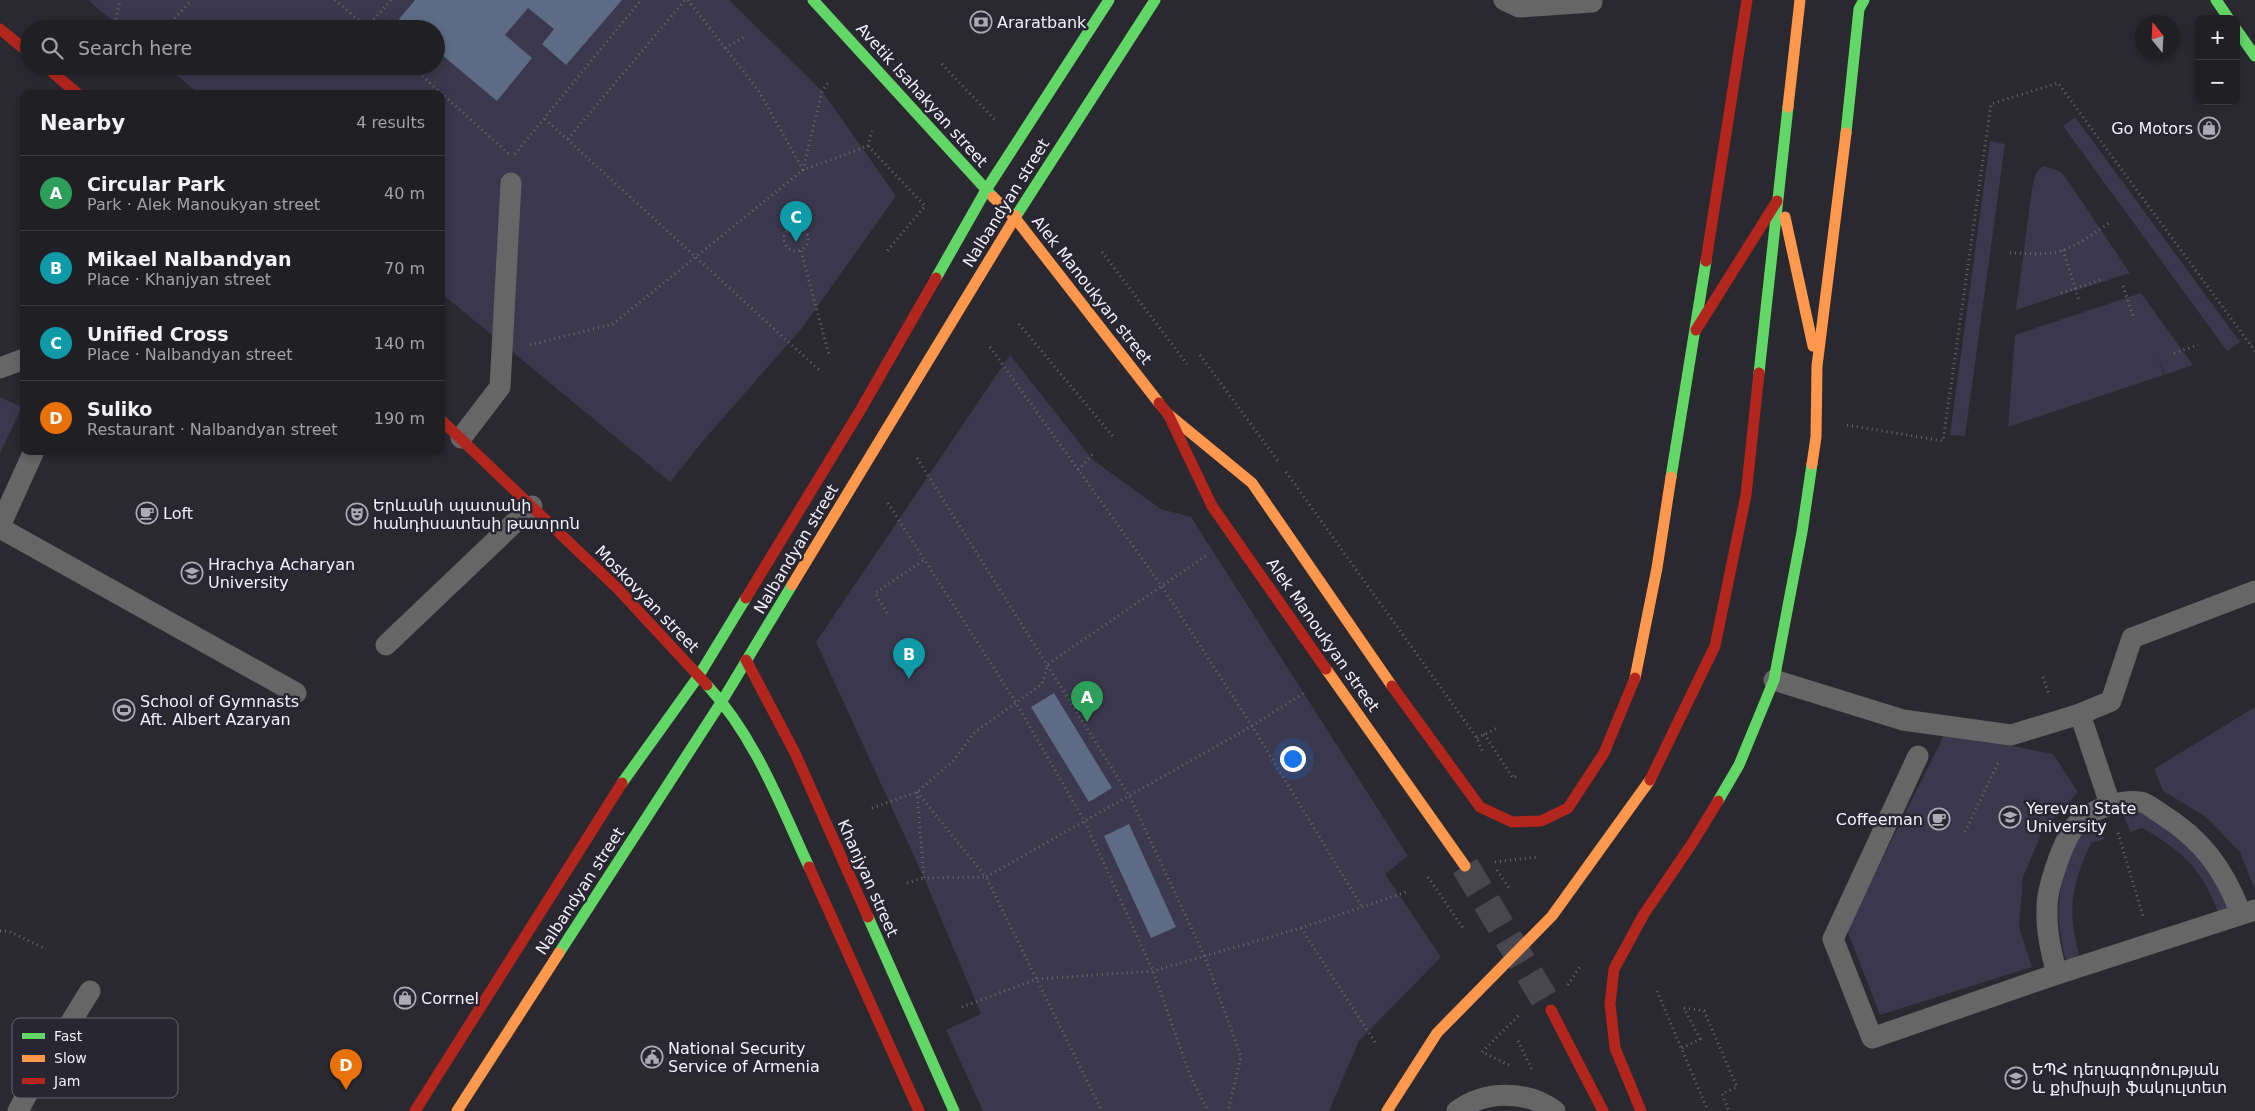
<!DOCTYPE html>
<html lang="en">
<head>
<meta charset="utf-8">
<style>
  :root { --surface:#201f24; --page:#2d2c31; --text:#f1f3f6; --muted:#a2a2a6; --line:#3d3d41; --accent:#acaab3 }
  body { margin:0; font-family:"DejaVu Sans","Noto Sans Armenian",sans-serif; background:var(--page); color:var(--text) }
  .controls { position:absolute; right:15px; top:15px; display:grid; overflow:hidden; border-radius:10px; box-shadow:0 2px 8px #0003 }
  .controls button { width:45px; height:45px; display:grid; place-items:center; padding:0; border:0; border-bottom:1px solid var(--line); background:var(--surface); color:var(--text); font:25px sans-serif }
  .compass { position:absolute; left:2135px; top:15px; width:45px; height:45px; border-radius:50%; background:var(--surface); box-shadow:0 2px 8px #0003; rotate:342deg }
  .you { position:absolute; left:1292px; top:758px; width:18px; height:18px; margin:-12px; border:4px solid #fff; border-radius:50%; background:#1a73e8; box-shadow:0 0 0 8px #1a73e833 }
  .badge { display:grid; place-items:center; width:32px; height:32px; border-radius:50%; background:var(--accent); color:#fff; font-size:16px; font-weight:700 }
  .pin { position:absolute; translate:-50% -41px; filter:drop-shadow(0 1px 2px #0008) }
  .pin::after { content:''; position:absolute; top:26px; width:18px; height:15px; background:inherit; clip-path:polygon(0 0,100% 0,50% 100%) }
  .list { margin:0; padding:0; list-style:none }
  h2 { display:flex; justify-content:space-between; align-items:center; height:65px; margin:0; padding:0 20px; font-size:21px }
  h2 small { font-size:16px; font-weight:400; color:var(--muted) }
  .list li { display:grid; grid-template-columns:32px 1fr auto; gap:15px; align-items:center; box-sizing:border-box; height:75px; padding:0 20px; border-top:1px solid var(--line) }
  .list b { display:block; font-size:19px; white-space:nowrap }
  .list p { margin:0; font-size:16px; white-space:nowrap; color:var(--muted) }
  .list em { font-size:16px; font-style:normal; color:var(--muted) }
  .icon { flex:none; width:28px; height:28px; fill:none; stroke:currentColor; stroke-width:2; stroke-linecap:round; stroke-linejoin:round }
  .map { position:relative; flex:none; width:2255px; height:1111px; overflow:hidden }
  .search { position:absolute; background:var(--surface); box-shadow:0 2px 8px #0003; left:20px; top:20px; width:425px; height:55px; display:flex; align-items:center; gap:12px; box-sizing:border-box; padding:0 18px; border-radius:28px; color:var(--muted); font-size:19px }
  .panel { position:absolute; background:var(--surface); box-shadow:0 2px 8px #0003; left:20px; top:90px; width:425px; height:365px; border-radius:10px }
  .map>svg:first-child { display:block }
  .green { fill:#3b374c }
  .water { fill:#5d6b85 }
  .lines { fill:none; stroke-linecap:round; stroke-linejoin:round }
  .secondary-tunnel { stroke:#48474e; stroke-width:28; stroke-dasharray:28 14; stroke-linecap:butt }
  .path { stroke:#69686a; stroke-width:3; stroke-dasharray:1 4; stroke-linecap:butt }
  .lane { stroke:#676666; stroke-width:21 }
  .fast { stroke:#63d668; stroke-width:11 }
  .slow { stroke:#ff974d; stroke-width:11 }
  .jam { stroke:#b3261e; stroke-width:11 }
  .labels { text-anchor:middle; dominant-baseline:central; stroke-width:5; stroke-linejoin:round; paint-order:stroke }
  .poi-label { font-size:16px; fill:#f2f0f9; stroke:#292633; text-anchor:start }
  .street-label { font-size:16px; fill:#f2f0f9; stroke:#292633 }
  .key { fill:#292633; stroke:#65636e; stroke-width:1 }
  .key-label { font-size:14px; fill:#f2f0f9 }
</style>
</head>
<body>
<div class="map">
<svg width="2255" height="1111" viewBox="0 0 2255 1111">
  <rect width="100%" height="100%" fill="#2a2930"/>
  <g class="green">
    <path d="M88,0H729L822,91L896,196L802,328L703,441L670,482L441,293V94H199L166,66H436V29H122Z"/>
    <path d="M2075,117L2240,342L2227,351L2063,126Z"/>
    <path d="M1990,141L2005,144L1965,436L1950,435Z"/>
    <path d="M2044,166L2059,171L2066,178L2130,273L2016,310L2032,189C2034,179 2035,170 2044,166Z"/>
    <path d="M2141,293L2193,365L2165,375L2157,354L2164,375L2008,427L2015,335Z"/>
    <path d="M1010,355L1093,460L1161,509L1191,517L1408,856L1385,874L1441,957L1359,1041L1329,1111H983L946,1030L981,1014L924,878L816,642Z"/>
    <path d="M0,397L22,407L0,453Z"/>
    <path d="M2255,707V890L2240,852L2206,817L2163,791L2154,769Z"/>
    <path d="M1945,733L2053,754L2078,792L2043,830L2023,877L2019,927L2032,967L1880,1015L1847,930Z"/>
    <path d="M2142,812L2203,856L2233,912L2220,917C2204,872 2184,851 2142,828L2130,832L2124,816Z"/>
    <path d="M2098,822L2104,839L2091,843C2070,887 2067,915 2081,961L2067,965C2052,909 2058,882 2081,830Z"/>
  </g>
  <g class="water">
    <path d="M415,0H622L566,65L542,44L554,29L528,8L505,35L532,58L497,101L436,50V29H411L399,19Z"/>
    <path d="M1054,693L1112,788L1089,802L1031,707Z"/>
    <path d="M1129,824L1176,927L1151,938L1104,836Z"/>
  </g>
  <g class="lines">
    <path class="secondary-tunnel" d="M1465,866L1551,1010"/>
    <g class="path">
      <path d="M335,0L369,29"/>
      <path d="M688,0L760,93L803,170L868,146L872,131"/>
      <path d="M367,27L391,0"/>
      <path d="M114,29L120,0"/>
      <path d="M164,29L192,0"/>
      <path d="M725,48L744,37"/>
      <path d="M942,64L995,120"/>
      <path d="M411,66L509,154"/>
      <path d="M545,119L819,370"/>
      <path d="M568,139L685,0"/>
      <path d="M868,146L925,206L887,251"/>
      <path d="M515,154L641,0"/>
      <circle cx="796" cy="239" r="12"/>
      <path d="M2063,250L2079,300"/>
      <path d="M801,251L829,355"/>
      <path d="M1102,252L1187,364"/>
      <path d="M2010,253C2023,253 2037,255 2050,253C2072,251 2091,235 2109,223"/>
      <path d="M2123,286L2133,316"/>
      <path d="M2061,293L2100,280"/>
      <path d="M1019,324L1115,439"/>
      <path d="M530,345L613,324L803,170L822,91L830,80"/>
      <path d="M990,347L1161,585L1252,726L1362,907"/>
      <path d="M2174,353L2198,345"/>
      <path d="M1200,355L1278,461"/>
      <path d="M1847,425L1943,441L1991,104L2058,83L2255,351"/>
      <path d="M917,458L1130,797L1205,957L1241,1057L1228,1111"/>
      <path d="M1078,470L1095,452"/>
      <path d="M1286,472L1477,738L1483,753"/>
      <path d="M888,503L1015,701L1085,822L1153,971L1190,1075L1208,1111"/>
      <path d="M887,613L875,593L924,560"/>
      <path d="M2043,677L2049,695"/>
      <path d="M1484,734L1513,778L1519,775"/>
      <path d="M1477,738L1497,728"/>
      <path d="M917,792L986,877L1252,726L1304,693"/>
      <path d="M917,792L924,878L986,877L1102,1111"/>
      <path d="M872,808L917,792L953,761L975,732L1042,684L1048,664L1207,555"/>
      <path d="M1965,832L1998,763"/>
      <path d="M2118,833L2143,916"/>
      <path d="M1495,862L1537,857"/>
      <path d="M1497,870L1509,888"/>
      <path d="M1428,877L1463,928"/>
      <path d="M907,883L924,878"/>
      <path d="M1301,928L1376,1044"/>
      <path d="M0,931H8L46,949"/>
      <path d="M1568,985L1581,965"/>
      <path d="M1657,991L1708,1111"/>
      <path d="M962,1007L1037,979L1153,971L1301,928L1409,891"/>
      <path d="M1684,1008L1704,1011L1737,1087L1722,1094L1729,1111"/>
      <path d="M1518,1041L1532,1070"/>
      <path d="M1682,1048L1700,1039L1684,1008"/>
      <path d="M1509,1065L1482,1052L1519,1015"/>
    </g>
    <g class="lane">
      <path d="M1504,0L1519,7L1592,2"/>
      <path d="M0,368L24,359"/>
      <path d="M461,438L500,387L511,183"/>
      <path d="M0,526L34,451"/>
      <path d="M0,528L296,693"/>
      <path d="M386,645L532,506"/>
      <path d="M1774,680L1903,720L2011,735L2080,714L2110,804"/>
      <path d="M2080,714L2111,701L2132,638L2255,591"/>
      <path d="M1918,756L1833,939L1872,1038L2057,974L2255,910"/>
      <path d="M2057,974C2051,952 2046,931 2047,907C2047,888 2064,836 2078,823C2091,809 2122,799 2141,802C2147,803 2155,810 2160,813C2202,839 2224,869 2241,914"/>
      <path d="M18,1111L33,1083L90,991"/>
      <path d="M1457,1111C1485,1090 1527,1090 1555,1111"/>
    </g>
    <g class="fast">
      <path d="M813,0L993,197"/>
      <path d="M2216,0L2229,19"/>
      <path d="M2236,29L2255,56"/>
      <path d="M1846,133L1859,9L1864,0"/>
      <path d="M1016,216L1155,0"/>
      <path d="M936,278L986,190L1109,0"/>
      <path d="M1759,373L1788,107"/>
      <path d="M1671,477L1706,261"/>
      <path d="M707,685C755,737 780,804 809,867"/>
      <path d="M622,783L698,677L746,598"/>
      <path d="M1718,801L1739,765L1774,680L1802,532L1812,464"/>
      <path d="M868,917L954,1111"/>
      <path d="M559,953L722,701L792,585"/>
    </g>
    <g class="slow">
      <path d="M1788,107L1800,0"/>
      <path d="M993,197L1015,218L1159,403"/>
      <path d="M1785,217L1813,346"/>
      <path d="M1168,414L1252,483L1392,686"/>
      <path d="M1812,464L1816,437L1817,366L1846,133"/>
      <path d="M792,585L1016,216"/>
      <path d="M1326,669L1465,866"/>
      <path d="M1635,678L1657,568L1671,477"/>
      <path d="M457,1111L559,953"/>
      <path d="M1387,1111L1437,1033L1552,916L1650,780"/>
    </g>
    <g class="jam">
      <path d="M0,29L29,53"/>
      <path d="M45,66L78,94"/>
      <path d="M1706,261L1747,0"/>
      <path d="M1696,330L1777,201"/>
      <path d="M1159,403L1168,414L1212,506L1326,669"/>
      <path d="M441,420L618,589L707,685"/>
      <path d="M746,598L861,409L936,278"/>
      <path d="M746,660L795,753L868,917"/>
      <path d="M1392,686L1480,807L1512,822L1541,821L1568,808L1604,753L1635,678"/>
      <path d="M1650,780L1715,646L1746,495L1759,373"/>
      <path d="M809,867L919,1111"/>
      <path d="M1551,1010L1603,1111"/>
      <path d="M415,1111L622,783"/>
      <path d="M1641,1111L1615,1048L1610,1004L1614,969L1644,914L1693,842L1718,801"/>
    </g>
  </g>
  <defs>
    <g id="bank-ring" transform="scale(1.125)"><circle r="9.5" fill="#292633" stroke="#acaab3" stroke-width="1.5"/><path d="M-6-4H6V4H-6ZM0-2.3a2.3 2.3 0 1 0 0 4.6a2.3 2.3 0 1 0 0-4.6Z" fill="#acaab3"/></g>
    <g id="shop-ring" transform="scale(1.125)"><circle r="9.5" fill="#292633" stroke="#acaab3" stroke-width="1.5"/><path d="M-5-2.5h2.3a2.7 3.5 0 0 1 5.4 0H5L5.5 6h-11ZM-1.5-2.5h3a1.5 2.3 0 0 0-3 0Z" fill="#acaab3"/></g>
    <g id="cafe-ring" transform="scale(1.125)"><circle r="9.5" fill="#292633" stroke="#acaab3" stroke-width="1.5"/><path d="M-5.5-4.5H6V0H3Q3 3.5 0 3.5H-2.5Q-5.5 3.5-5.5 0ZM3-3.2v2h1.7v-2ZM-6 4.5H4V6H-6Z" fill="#acaab3"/></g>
    <g id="theatre-ring" transform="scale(1.125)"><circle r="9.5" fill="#292633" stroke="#acaab3" stroke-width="1.5"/><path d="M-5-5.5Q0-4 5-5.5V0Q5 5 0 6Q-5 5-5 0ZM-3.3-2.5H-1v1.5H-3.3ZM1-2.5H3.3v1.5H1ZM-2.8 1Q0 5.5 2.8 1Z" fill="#acaab3"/></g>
    <g id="university-ring" transform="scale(1.125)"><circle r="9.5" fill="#292633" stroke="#acaab3" stroke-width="1.5"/><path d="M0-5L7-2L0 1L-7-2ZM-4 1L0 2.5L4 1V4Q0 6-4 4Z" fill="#acaab3"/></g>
    <g id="stadium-ring" transform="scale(1.125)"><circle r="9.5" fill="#292633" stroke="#acaab3" stroke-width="1.5"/><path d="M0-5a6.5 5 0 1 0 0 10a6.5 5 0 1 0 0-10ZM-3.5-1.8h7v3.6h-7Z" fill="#acaab3"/></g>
    <g id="civic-ring" transform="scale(1.125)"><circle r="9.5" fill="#292633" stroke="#acaab3" stroke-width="1.5"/><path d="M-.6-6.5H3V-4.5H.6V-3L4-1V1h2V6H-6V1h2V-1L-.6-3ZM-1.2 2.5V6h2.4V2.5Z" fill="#acaab3"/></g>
  </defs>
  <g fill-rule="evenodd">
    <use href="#bank-ring" x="981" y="22"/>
    <use href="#shop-ring" x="2209" y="128"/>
    <use href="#cafe-ring" x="147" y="513"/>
    <use href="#theatre-ring" x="357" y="514"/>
    <use href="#university-ring" x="192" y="573"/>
    <use href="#stadium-ring" x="124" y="710"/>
    <use href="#university-ring" x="2010" y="817"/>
    <use href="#cafe-ring" x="1939" y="819"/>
    <use href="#shop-ring" x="405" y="998"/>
    <use href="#civic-ring" x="652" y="1057"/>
    <use href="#university-ring" x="2016" y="1078"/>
  </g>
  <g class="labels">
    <g class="poi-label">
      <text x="997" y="22">Araratbank</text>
      <text x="2193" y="128" text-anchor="end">Go Motors</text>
      <text x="373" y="505">Երևանի պատանի<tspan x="373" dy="18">հանդիսատեսի թատրոն</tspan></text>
      <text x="163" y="513">Loft</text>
      <text x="208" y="564">Hrachya Acharyan<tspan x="208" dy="18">University</tspan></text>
      <text x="140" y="701">School of Gymnasts<tspan x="140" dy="18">Aft. Albert Azaryan</tspan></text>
      <text x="2026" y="808">Yerevan State<tspan x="2026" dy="18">University</tspan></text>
      <text x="1923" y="819" text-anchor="end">Coffeeman</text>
      <text x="421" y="998">Corrnel</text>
      <text x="668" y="1048">National Security<tspan x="668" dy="18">Service of Armenia</tspan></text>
      <text x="2032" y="1069">ԵՊՀ դեղագործության<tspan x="2032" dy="18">և քիմիայի ֆակուլտետ</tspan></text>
    </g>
    <g class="street-label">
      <text transform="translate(922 95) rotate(48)">Avetik Isahakyan street</text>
      <text transform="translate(1006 203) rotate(-58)">Nalbandyan street</text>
      <text transform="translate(1092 290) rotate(52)">Alek Manoukyan street</text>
      <text transform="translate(796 549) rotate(-59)">Nalbandyan street</text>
      <text transform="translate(647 599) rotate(46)">Moskovyan street</text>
      <text transform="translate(1323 635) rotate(55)">Alek Manoukyan street</text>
      <text transform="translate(868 878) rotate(66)">Khanjyan street</text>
      <text transform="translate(580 891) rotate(-57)">Nalbandyan street</text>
    </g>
  </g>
  <rect x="12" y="1018" width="166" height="80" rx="8" class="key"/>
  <rect x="22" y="1033" width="23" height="6" fill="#63d668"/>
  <rect x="22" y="1055" width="23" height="7" fill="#ff974d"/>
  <rect x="22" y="1078" width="23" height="6" fill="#b3261e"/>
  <g class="key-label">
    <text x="54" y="1041">Fast</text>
    <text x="54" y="1063">Slow</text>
    <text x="54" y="1086">Jam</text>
  </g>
</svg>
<div class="controls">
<button>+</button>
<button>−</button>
</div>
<svg class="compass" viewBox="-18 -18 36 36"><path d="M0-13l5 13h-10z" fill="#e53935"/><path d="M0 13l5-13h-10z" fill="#a2a2a6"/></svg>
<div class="you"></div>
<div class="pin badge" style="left:1087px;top:722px;background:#2e9e5b">A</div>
<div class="pin badge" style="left:909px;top:679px;background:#0f9aa8">B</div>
<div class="pin badge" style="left:796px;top:242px;background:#0f9aa8">C</div>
<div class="pin badge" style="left:346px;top:1090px;background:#e8710a">D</div>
<div class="search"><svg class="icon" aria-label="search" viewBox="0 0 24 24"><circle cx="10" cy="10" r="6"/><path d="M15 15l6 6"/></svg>Search here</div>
<section class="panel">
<h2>Nearby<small>4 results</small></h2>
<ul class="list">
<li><span class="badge" style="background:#2e9e5b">A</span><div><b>Circular Park</b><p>Park · Alek Manoukyan street</p></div><em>40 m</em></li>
<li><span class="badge" style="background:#0f9aa8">B</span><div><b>Mikael Nalbandyan</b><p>Place · Khanjyan street</p></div><em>70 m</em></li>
<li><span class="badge" style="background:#0f9aa8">C</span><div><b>Unified Cross</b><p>Place · Nalbandyan street</p></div><em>140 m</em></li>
<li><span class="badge" style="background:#e8710a">D</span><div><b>Suliko</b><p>Restaurant · Nalbandyan street</p></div><em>190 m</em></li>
</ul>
</section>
</div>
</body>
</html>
